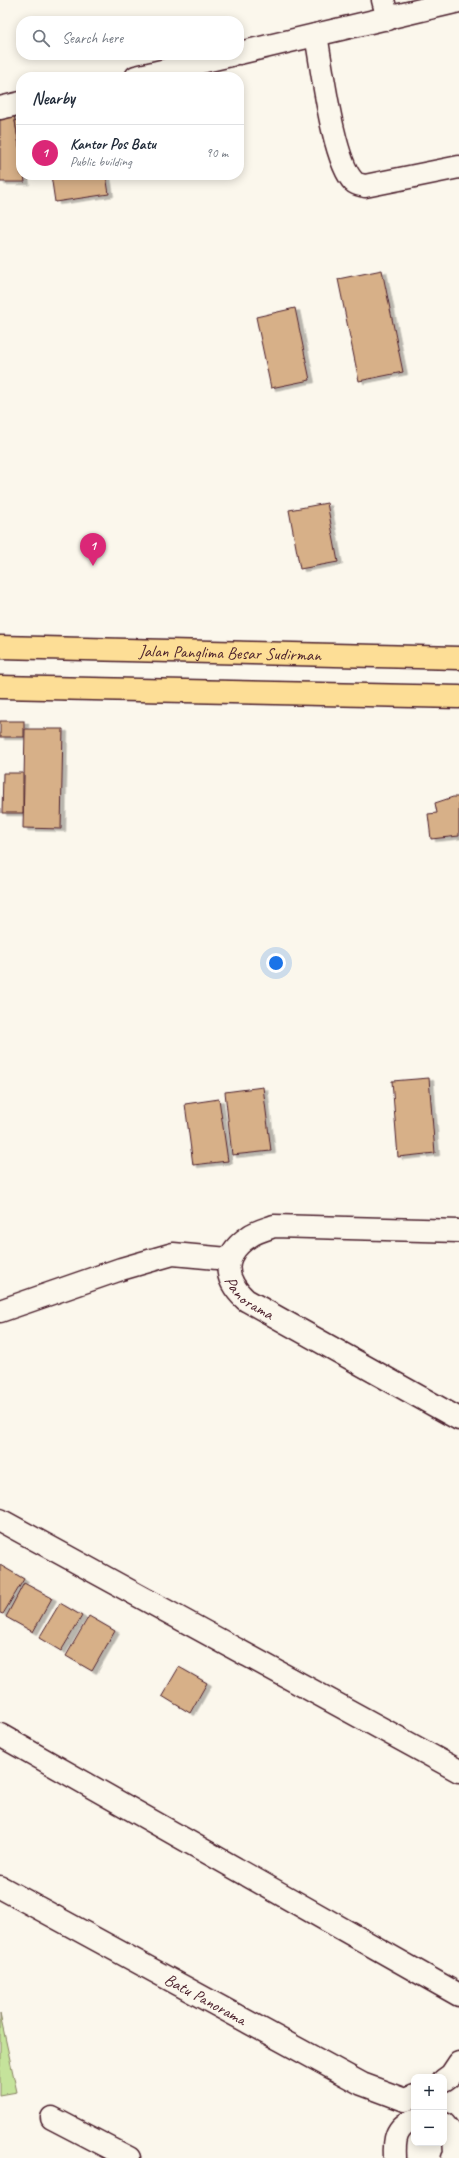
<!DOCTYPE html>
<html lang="en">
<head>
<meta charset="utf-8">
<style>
  :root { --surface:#fff; --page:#f6f6f7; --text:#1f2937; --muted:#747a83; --line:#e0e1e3; --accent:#db2777 }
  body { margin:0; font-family:Caveat,sans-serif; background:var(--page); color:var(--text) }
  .controls { position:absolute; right:12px; bottom:12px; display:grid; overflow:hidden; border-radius:8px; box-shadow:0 2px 10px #0003 }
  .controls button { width:36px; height:36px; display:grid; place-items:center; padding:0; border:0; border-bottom:1px solid var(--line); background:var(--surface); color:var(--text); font:20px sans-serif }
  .you { position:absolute; left:276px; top:963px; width:14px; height:14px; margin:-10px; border:3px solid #fff; border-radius:50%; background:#1a73e8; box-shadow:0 0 0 6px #1a73e833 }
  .badge { display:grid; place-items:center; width:26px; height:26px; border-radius:50%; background:var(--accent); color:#fff; font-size:13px; font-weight:700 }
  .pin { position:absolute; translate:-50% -33px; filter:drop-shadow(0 1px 2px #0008) }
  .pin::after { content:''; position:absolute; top:21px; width:14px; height:12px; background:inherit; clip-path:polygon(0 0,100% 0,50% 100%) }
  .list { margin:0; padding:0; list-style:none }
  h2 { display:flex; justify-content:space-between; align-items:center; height:52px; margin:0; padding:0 16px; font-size:17px }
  h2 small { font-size:13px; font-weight:400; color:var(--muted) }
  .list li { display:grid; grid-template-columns:26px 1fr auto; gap:12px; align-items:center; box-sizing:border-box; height:56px; padding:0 16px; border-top:1px solid var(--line) }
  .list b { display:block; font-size:15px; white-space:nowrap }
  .list p { margin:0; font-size:13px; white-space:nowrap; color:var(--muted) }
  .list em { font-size:13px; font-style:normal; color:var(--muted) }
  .icon { flex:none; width:22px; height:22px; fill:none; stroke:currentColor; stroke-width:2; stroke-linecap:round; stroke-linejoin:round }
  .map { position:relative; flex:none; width:459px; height:2158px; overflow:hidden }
  .search { position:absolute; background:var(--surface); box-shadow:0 2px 10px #0003; left:16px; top:16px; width:228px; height:44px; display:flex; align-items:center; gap:10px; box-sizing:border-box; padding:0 14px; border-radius:16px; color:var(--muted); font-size:15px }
  .panel { position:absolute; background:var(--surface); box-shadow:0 2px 10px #0003; left:16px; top:72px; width:228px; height:108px; border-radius:16px }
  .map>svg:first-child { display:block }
  .green { fill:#c5e39b; stroke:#888163 }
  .building { fill:#d7b088; stroke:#4a1f2b; filter:url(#shadow) }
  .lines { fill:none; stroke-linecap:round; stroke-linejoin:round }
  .minor-casing { stroke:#4a1f2b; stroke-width:25 }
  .major-casing { stroke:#4a1f2b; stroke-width:25 }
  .minor { stroke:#fbf7ec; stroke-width:22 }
  .major { stroke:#fdde96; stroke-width:22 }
  .labels { text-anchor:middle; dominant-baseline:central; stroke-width:4; stroke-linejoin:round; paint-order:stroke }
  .street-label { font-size:17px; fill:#4a1f2b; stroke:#fbf7ec }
</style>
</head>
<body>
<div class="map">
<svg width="459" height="2158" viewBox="0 0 459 2158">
  <defs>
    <filter id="shadow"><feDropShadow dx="4.5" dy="2.5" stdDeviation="0" flood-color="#0004"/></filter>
  </defs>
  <rect width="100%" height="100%" fill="#fbf7ec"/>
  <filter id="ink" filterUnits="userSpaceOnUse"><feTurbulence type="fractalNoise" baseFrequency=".025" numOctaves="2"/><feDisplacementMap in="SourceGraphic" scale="8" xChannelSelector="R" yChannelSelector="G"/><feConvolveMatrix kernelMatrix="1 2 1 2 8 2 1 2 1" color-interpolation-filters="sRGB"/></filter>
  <g filter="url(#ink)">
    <path class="green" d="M0,2014L17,2092L0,2095Z"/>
    <g class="building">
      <path d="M14,114L21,158V175H24L25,182H0V117Z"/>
      <path d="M21,119V151H20L15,121Z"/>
      <path d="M51,175H106L109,194L55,202Z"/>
      <path d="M382,270L403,372L359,381L338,279Z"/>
      <path d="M295,308L310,380L271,388L256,317Z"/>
      <path d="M327,503L338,562L300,569L289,510Z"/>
      <rect x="0" y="721" width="24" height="16"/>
      <path d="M25,729H63L61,829L23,828Z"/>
      <path d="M3,773H23V813H2Z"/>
      <path d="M453,797H459V836L431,839L428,814L437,813L435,803Z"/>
      <path d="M429,1078L435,1153L398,1157L392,1081Z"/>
      <path d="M263,1087L271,1151L232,1155L225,1092Z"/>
      <path d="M219,1099L228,1161L193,1165L185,1104Z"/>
      <path d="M0,1565L24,1579L3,1614L0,1613Z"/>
      <path d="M24,1583L52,1598L33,1632L6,1617Z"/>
      <path d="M60,1603L82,1616L61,1651L39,1638Z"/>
      <path d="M89,1616L115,1631L92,1671L66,1656Z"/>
      <path d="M179,1667L207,1683L190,1713L162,1696Z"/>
    </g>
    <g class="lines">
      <g class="minor-casing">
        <g id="minor">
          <path d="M383,0L388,19"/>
          <path d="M316,35C322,67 333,162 354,182C357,185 362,185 365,186L459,167"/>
          <path d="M239,53L459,1"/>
          <path d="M136,77L231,55"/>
          <path d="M0,108L21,103"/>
          <path id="s1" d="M459,1231L274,1226C266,1229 257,1231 250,1236C222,1254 222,1278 246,1300L459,1419"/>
          <path d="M0,1311L121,1269L173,1254L228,1259"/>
          <path d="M0,1520L459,1771"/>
          <path d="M0,1735L459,1995"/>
          <path id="s2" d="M0,1887L362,2084L405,2100L414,2096"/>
          <path d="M444,2080L451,2075L459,2063"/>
          <path d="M52,2118L129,2158"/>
          <path d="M444,2124L454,2136L455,2155L453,2158"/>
          <path d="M395,2158C394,2140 395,2127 414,2120"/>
        </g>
      </g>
      <g class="major-casing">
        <g id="major">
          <path id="s3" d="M0,647L459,658"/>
          <path d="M0,687L459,697"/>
        </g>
      </g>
      <use href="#minor" class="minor"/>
      <use href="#major" class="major"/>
    </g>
  </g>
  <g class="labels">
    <g class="street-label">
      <text stroke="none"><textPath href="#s3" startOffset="230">Jalan Panglima Besar Sudirman</textPath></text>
      <text stroke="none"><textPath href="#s1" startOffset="290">Panorama</textPath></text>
      <text stroke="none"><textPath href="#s2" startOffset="234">Batu Panorama</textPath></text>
    </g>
  </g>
</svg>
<div class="controls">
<button>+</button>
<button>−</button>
</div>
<div class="you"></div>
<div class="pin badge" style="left:93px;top:566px">1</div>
<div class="search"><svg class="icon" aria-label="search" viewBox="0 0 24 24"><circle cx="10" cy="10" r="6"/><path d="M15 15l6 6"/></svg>Search here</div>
<section class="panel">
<h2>Nearby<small></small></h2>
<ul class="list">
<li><span class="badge">1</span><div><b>Kantor Pos Batu</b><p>Public building</p></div><em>90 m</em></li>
</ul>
</section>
</div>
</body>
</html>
